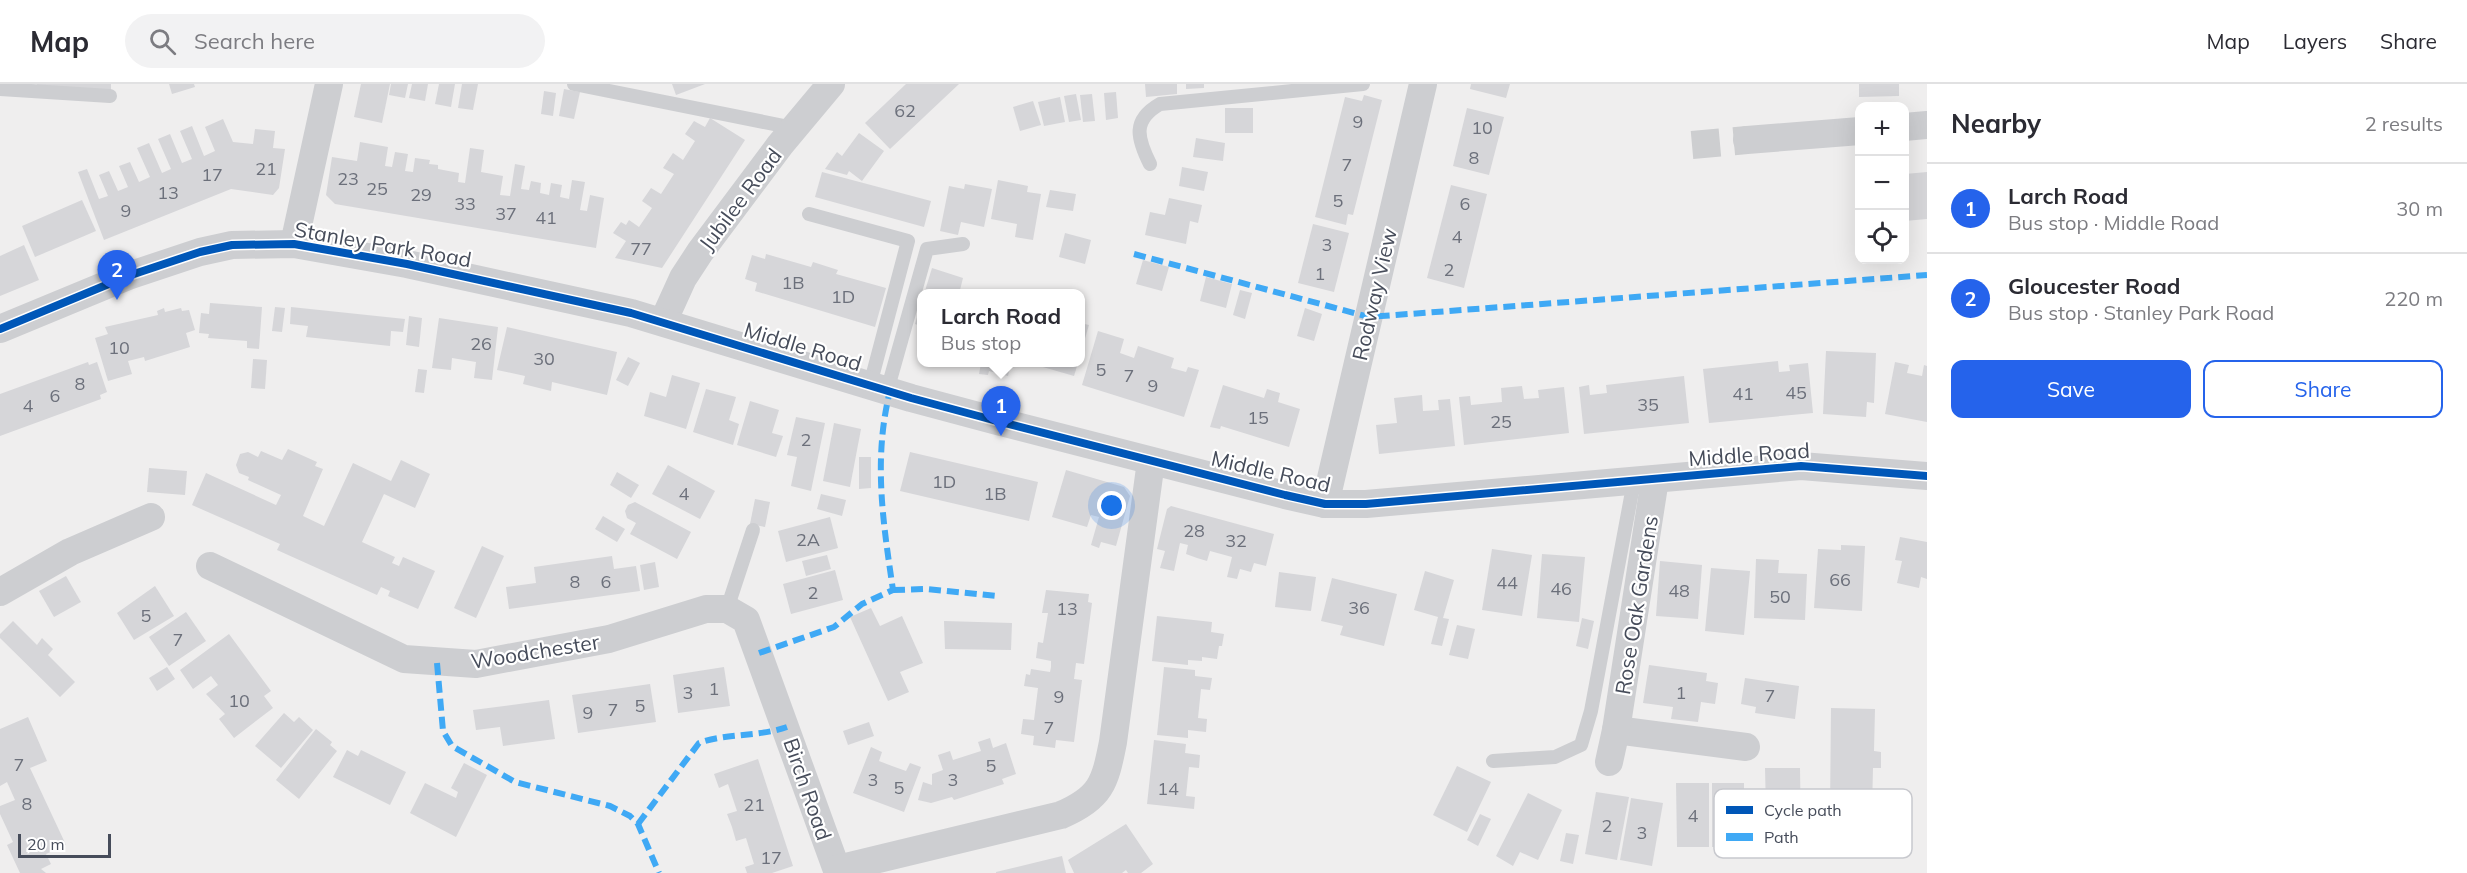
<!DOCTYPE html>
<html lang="en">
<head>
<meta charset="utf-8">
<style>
  :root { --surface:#fff; --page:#f2f2f3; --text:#2b2b33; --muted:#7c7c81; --line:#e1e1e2; --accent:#2563eb }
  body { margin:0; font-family:Mulish,sans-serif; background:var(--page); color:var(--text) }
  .controls { position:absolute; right:18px; top:18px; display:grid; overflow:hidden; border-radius:12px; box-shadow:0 6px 24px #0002 }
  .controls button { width:54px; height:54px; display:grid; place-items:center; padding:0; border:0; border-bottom:2px solid var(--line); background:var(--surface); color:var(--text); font:30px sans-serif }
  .scale { position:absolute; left:18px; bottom:15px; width:93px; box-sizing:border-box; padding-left:6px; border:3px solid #464c5a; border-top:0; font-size:16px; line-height:21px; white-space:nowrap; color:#464c5a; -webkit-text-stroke:4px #fff; paint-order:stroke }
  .you { position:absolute; left:1112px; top:422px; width:21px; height:21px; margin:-15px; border:4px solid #fff; border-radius:50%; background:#1a73e8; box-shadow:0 0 0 9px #1a73e833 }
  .badge { display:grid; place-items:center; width:39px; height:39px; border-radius:50%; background:var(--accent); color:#fff; font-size:20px; font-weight:700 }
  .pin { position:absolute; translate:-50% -50px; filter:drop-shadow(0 2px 3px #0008) }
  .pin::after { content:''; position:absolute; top:32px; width:21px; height:18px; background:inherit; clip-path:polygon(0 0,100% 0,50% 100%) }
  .popup { position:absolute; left:917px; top:205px; width:168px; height:78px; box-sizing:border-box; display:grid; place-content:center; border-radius:12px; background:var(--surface); filter:drop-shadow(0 2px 4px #0005); font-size:20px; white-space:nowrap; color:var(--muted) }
  .popup b { font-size:22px; color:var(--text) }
  .popup::after { content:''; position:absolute; left:50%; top:100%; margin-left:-12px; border:12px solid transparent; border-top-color:var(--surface) }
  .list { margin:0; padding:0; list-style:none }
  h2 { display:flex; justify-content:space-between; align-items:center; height:78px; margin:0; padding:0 24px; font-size:26px }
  h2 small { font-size:20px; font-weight:400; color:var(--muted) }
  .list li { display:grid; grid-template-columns:39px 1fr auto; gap:18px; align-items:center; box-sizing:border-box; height:90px; padding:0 24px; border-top:2px solid var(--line) }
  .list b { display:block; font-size:22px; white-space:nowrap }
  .list p { margin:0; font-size:20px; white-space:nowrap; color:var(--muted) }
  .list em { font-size:20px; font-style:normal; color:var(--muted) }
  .actions { display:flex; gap:12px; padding:18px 24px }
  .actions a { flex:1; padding:14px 0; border:2px solid var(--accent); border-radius:12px; text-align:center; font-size:21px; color:var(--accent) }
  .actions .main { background:var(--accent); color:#fff }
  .icon { flex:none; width:33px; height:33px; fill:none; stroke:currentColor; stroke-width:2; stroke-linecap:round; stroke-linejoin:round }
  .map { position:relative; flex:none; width:1927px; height:789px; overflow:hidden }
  header { display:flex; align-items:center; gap:36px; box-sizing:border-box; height:84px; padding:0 30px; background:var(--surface); border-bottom:2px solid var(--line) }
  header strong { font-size:28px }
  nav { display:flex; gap:33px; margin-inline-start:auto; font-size:21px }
  .search { width:420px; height:54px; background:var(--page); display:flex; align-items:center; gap:15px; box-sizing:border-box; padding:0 21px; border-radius:33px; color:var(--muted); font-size:22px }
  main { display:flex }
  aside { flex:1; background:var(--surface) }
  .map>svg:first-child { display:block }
  .building { fill:#d6d6d9 }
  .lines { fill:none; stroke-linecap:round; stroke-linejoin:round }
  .minor-tunnel { stroke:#cdced0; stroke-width:28; stroke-dasharray:28 14; stroke-linecap:butt }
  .service { stroke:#cdced1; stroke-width:14 }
  .minor { stroke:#cdced1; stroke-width:28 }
  .quiet { stroke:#3fa9f5; stroke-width:6; stroke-dasharray:12 6; stroke-linecap:butt }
  .cycleway-casing { stroke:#fff; stroke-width:11 }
  .cycleway { stroke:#0057b8; stroke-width:8 }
  .labels { text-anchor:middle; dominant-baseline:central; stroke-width:4.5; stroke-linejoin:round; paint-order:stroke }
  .number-label { font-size:18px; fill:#6c707b }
  .street-label { font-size:21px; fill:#464c5a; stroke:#fff }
  .key { fill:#fff; stroke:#c8c9ce; stroke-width:1.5 }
  .key-label { font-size:16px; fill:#464c5a }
</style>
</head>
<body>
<header>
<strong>Map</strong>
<div class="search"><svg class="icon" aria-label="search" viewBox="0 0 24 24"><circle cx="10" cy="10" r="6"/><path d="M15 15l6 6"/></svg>Search here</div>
<nav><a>Map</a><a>Layers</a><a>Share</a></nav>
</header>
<main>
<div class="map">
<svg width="1927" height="789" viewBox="0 0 1927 789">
  <rect width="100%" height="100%" fill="#efeeee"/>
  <g class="building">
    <path d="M37,0H111V6L36,4Z"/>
    <path d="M169,0H194L195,3L172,10Z"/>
    <path d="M361,0H390L382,39L354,33Z"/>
    <path d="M391,0H408L405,14L389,11Z"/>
    <path d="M412,0H428L425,17L409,14Z"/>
    <path d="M439,0H455L451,23L435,20Z"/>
    <path d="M462,0H478L473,26L458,24Z"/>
    <path d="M672,0H705L676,11Z"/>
    <path d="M906,0H959L890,65L865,39Z"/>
    <path d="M1145,0H1177V10L1146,13Z"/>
    <path d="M1186,0H1204V4L1186,5Z"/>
    <path d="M1471,0H1510L1506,14L1470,5Z"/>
    <path d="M1859,0H1899V12L1859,13Z"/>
    <path d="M564,5L580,8L574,35L559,32Z"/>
    <path d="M544,7L556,9L553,32L541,30Z"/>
    <path d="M1116,8L1118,34L1106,36L1104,9Z"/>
    <path d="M1076,10L1081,36L1069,38L1064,12Z"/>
    <path d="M1092,10L1095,37L1083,38L1080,11Z"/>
    <path d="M1364,11L1382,16L1353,131L1348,130L1346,141L1315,133L1345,13L1362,17Z"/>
    <path d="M1060,13L1065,38L1044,42L1038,18Z"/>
    <path d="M1033,17L1041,41L1020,47L1013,23Z"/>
    <rect x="1225" y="24" width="28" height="25"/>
    <path d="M1467,24L1504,33L1489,91L1453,82Z"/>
    <path d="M710,34L745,56L662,184L615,174L626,157L613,149L621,138L626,141L629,136L639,143L652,124L642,117L651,104L661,110L674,90L663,84L673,69L683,76L695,57L685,50L694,37L705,43Z"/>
    <path d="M223,35L233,58L253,60L255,45L275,47L273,64L285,65L279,104L273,111L231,105L104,156L78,88L87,85L99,115L108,112L99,91L109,87L118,107L128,103L119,82L130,78L139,98L150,93L137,64L149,59L162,89L171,85L158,55L170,50L182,79L192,75L180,47L192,42L204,72L215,67L205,43Z"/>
    <path d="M859,49L884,67L862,97L849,87L847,91L825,85L837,68L842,72Z"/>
    <path d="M1196,54L1225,59L1223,77L1193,73Z"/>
    <path d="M360,58L388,63L385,82L392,83L395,68L408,70L405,87L413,88L415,74L430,76L429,80L438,81V85L459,89L458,98L465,99L470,64L484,66L481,88L503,92L500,111L510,112L515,80L525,82L521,105L529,106L531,97L541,99L540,109L549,111L551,99L562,101L560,113L569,115L572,96L585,98L580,126L587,127L590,111L604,114L596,164L335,120L326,111L332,73L357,77Z"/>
    <path d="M1182,83L1208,88L1204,107L1179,102Z"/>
    <path d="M822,88L931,117L924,143L815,113Z"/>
    <path d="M1927,88V135L1905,137V90Z"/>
    <path d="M998,96L1028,102L1027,108L1041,110L1033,156L1015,153L1017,140L991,135Z"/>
    <path d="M965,100L992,105L984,143L961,138L958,151L940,147L949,102L964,105Z"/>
    <path d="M1451,101L1487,110L1464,204L1427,194Z"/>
    <path d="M1050,106L1076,110L1073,127L1046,123Z"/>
    <path d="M1169,114L1202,121L1198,139L1190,137L1186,160L1145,151L1150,128L1165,131Z"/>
    <path d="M82,116L96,147L35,173L22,142Z"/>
    <path d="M1313,140L1349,149L1334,208L1298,199Z"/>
    <path d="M1065,149L1091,156L1085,180L1059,173Z"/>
    <path d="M24,161L39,196L0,212V172Z"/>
    <path d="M766,170L811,183L813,178L838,186L836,190L886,204L875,243L755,207L757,199L745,195L752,171L765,175Z"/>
    <path d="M1143,176L1169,183L1162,207L1136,200Z"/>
    <path d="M932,184L963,194L959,210H924Z"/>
    <path d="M1206,193L1232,200L1226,224L1200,217Z"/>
    <path d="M1240,206L1252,209L1245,235L1233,231Z"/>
    <path d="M210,219L262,223L259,265L247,264V257L208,254L209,250L199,249L201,229L209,230Z"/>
    <path d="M921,220V242L915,240Z"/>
    <path d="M275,223L285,224L282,248L272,247Z"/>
    <path d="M291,223L405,235L403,248L391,247L390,262L306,253L308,242L290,240Z"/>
    <path d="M164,224L165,228L181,224L182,227L189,226L195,246L186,249L190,263L145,277L144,273L128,277L132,290L108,297L95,254L108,250L105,243L158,231L157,227Z"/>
    <path d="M1305,224L1322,230L1314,257L1297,252Z"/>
    <path d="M409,232L422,234L419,263L406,261Z"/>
    <path d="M439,234L498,243L492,296L474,294L476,278L452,274L451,286L432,284Z"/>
    <path d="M1080,239L1089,241L1081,268H1080Z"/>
    <path d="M507,243L617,268L607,311L552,298L551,307L523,300L525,292L497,286Z"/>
    <path d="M1098,247L1124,255L1120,269L1134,274L1138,262L1174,274L1171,284L1186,288L1188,283L1199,286L1184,333L1082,301Z"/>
    <path d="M1826,267L1876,269L1874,319L1867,318L1866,333L1823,330Z"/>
    <path d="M628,273L640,279L628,302L616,296Z"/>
    <path d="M253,275L267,276L265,305L251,304Z"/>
    <path d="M1778,277L1779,288L1790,287L1789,281L1808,279L1813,329L1709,339L1703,285Z"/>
    <path d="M88,278L89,281L97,278L107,308L100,311L101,315L0,352V310Z"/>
    <path d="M1895,278L1909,281L1907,289L1922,292L1924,281L1927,282V338L1885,330Z"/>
    <path d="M981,279H1011L1008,292L989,287L988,291L979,290Z"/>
    <path d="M1029,279H1078L1074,292Z"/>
    <path d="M418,285L427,286L424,309L415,308Z"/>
    <path d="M672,291L700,299L686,345L644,332L650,308L666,313Z"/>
    <path d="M1684,292L1689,339L1584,350L1579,303L1589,301L1590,311L1607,309L1606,301Z"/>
    <path d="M1223,301L1264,314L1267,305L1280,309L1278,318L1300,325L1289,363L1221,342L1220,345L1210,343Z"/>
    <path d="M1522,302L1524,315L1539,314L1538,306L1564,303L1569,349L1464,361L1459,313L1470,312L1471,321L1502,318L1501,304Z"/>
    <path d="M706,305L736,313L729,336L739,340L733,361L693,348Z"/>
    <path d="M1422,311L1423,327L1439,326L1438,316L1450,315L1455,362L1379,370L1376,341L1397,339L1394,314Z"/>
    <path d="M750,317L779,326L772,349L783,352L776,373L737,361Z"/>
    <path d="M796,333L825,339L811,407L791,402L797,373L787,371Z"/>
    <path d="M834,339L861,345L850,403L823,397Z"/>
    <path d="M288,365L317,378L315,382L323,385L303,432L324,442L353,379L391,397L401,376L430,390L415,424L384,410L362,458L395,473L392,479L399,482L403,473L435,487L418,525L388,512L390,507L381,503L377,511L277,466L280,460L192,421L206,389L276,421L281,411L248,396L249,393L239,389L236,381L240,370L248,368L258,373L261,367L282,376Z"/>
    <path d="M910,368L1038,398L1029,437L900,407Z"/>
    <path d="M859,373H871V404L859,405Z"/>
    <path d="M668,381L715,407L700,435L652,410Z"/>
    <path d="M149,384L187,387L185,411L147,408Z"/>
    <path d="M1066,386L1124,403L1130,412L1116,462L1101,458L1099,464L1091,461L1099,433L1091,431L1087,443L1052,433Z"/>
    <path d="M617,388L639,401L631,414L610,401Z"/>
    <path d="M821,410L846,416L842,432L817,425Z"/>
    <path d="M755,415L770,418L765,443L750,440Z"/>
    <path d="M635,418L691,448L677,475L630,450L636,439L627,434L625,427L628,421Z"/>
    <path d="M1171,422L1274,450L1266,482L1254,479L1251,488L1240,485L1237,495L1227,493L1232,473L1210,467L1207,477L1197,474L1186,470L1188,461L1180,459L1174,487L1160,484L1165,467L1157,465L1167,425Z"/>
    <path d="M603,432L625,445L617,458L595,445Z"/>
    <path d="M830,433L838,464L786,478L778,447Z"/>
    <path d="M1900,453L1927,458V495L1921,493L1919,504L1897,499L1902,477L1895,476Z"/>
    <path d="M1841,461L1865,462L1862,527L1814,524L1818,465L1841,466Z"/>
    <path d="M482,462L504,472L476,534L454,524Z"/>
    <path d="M1492,465L1532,471L1522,532L1482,526Z"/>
    <path d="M1542,470L1585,473L1579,538L1537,534Z"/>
    <path d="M827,471L831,485L806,492L802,477Z"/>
    <path d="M612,472L614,485L636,482L640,507L509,525L506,503L536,499L534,483Z"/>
    <path d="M1756,475L1779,476L1778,489L1807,490L1805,536L1754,534Z"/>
    <path d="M1660,477L1702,481L1698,535L1656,532Z"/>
    <path d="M655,478L659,503L644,506L640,481Z"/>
    <path d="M1711,484L1750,487L1744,551L1705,547Z"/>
    <path d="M835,486L843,516L791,530L783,500Z"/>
    <path d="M1425,487L1454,496L1443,534L1449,535L1442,562L1431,560L1438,533L1414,526Z"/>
    <path d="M1279,488L1316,493L1311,527L1275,523Z"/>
    <path d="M66,492L81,518L54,533L39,507Z"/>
    <path d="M1332,494L1397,510L1384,562L1340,551L1343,542L1321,537Z"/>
    <path d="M155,502L174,532L134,556L117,529Z"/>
    <path d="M1046,506L1089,510L1088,518L1092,519L1084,580L1076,579L1074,595L1082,596L1074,658L1056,656L1055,664L1033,661L1034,652L1021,650L1023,635L1034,636L1038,604L1024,602L1026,590L1030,591L1031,585L1050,588L1051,583V577L1036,574L1038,558L1043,559L1048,529H1042Z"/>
    <path d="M871,524L880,542L902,532L923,579L900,588L909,608L888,617L850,533Z"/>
    <path d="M186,528L206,557L169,582L149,553Z"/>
    <path d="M1157,532L1212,538L1211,548L1224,550L1222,562H1219L1217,575L1202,573V577L1188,576V581L1152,577Z"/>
    <path d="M1582,534L1594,537L1588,565L1576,562Z"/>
    <path d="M13,537L37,561L42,554L53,565L48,571L75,598L60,613L0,554V550Z"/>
    <path d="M944,537L1012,539L1011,566L945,565Z"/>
    <path d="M1457,541L1475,545L1468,575L1449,571Z"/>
    <path d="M229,550L271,607L264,612L273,624L234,654L219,635L225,630L206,610L218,601L211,592L193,605L180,586Z"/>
    <path d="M1649,581L1707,589L1706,597L1718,599L1715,620L1701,618L1698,638L1671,635L1673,623L1643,619Z"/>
    <path d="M167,583L175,595L157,607L149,594Z"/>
    <path d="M724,583L730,622L678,629L673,591Z"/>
    <path d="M1164,583L1195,586V592L1212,594L1210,606L1201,605L1198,634L1207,635L1206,648L1188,646V654L1157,651Z"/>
    <path d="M1745,594L1799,602L1795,635L1755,629L1756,623L1741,620Z"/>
    <path d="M650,600L656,638L578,649L572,611Z"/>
    <path d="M549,616L555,655L503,662L500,643L476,646L473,626Z"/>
    <path d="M1831,624L1875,625L1874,667L1881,668V684H1873L1872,727H1830Z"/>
    <path d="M284,629L294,638L299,633L313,646L281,684L255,662Z"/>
    <path d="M28,633L47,677L30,684L66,761L46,770L51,780L41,785L46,789H20L7,761L13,758L0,730V722L15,716L7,698L0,702V645Z"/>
    <path d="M869,638L874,652L848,661L843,647Z"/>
    <path d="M316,645L332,658L330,661L337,667L299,715L276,696Z"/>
    <path d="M990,654L993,664L1006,659L1016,690L1002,695L1004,700L954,716L952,713L931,719L918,716L923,698L932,701V690L943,686L938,671L950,667L953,676L981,667L978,658Z"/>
    <path d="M1154,656L1186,660L1185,669L1200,671L1199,684L1189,683L1186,712L1195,713L1194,725L1147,720Z"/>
    <path d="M871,663L882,668L879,677L892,682L906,687L910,679L921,683L904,728L853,709Z"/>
    <path d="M347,666L358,672L361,666L406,688L390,721L333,693Z"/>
    <path d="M758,675L793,782L772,789H747L745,783L754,780L746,754L736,757L732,743L727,730L737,727L728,700L719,704L714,690Z"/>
    <path d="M464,679L487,691L456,753L410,729L425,699L456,714L458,708L451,704Z"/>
    <path d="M1457,682L1491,698L1467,748L1433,731Z"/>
    <path d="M1765,684H1800L1801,752H1751L1750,725H1766Z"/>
    <path d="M1676,699H1709V763H1677Z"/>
    <rect x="1712" y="699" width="32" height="64"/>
    <path d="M1596,708L1629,713L1617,776L1585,770Z"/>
    <path d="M1528,709L1562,726L1538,776L1520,768L1513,782L1496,772Z"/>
    <path d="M1631,714L1663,719L1652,782L1620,776Z"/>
    <path d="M1480,730L1491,735L1478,762L1467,756Z"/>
    <path d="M1126,740L1153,780L1141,789H1128L1126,786L1122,789H1074L1068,776Z"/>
    <path d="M1566,749L1579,751L1573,780L1560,777Z"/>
    <path d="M1062,772L1066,789H996V788Z"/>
  </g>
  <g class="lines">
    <path class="minor-tunnel" d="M1692,61L1747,56"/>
    <g class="service">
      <path d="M574,0L794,44"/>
      <path d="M0,5L110,12"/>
      <path d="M1150,80C1137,54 1132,36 1160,20L1363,0"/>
      <path d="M809,130L908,157L870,301"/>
      <path d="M887,307L927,165L963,160"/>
      <path d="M727,525L753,446"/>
      <path d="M1493,677L1555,673L1581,661L1591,627L1634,397"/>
    </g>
    <g class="minor">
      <path d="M1904,43L1927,41"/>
      <path d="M1747,56L1860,47"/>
      <path d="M294,160L329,0"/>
      <path d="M663,238L683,194L700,168L780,61L831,0"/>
      <path d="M0,245L128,192L200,168L232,161L294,160L407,180L631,229L911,314L997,337L1285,411L1325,420H1366L1801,382L1927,392"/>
      <path d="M1325,420L1423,0"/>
      <path d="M210,482L404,575L476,580L609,555L706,525H727L746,536L838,789"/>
      <path d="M0,508L70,468L151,433"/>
      <path d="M1616,646L1746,663"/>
      <path d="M1609,678L1616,646L1655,395"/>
      <path d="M837,785L1061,731C1101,714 1105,699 1113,658L1151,377"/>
    </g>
    <g class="quiet">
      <path d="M1134,170L1369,233L1927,191"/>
      <path d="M893,506L927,505L997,512"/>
      <path d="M759,569L834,543L862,520L893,506C883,438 873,375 890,307"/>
      <path d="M437,579L443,647L452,662L515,698L610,722L630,732L638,740L659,789"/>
      <path d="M638,740L699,659C727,649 758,653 787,643"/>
    </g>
    <g class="cycleway-casing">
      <path id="cycleway" d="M0,245L128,192L200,168L232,161L294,160L407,180L631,229L911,314L997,337L1285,411L1325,420H1366L1801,382L1927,392"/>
    </g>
    <use href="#cycleway" class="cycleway"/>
  </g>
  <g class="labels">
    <g class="number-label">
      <text x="905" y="26">62</text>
      <text x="1358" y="37">9</text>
      <text x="1482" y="43">10</text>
      <text x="1474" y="73">8</text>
      <text x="1347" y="80">7</text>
      <text x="266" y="84">21</text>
      <text x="212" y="90">17</text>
      <text x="348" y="94">23</text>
      <text x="377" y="104">25</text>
      <text x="168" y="108">13</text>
      <text x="421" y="110">29</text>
      <text x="1338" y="116">5</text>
      <text x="465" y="119">33</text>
      <text x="1465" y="119">6</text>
      <text x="126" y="126">9</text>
      <text x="506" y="129">37</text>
      <text x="546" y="133">41</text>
      <text x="1457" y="152">4</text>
      <text x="1327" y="160">3</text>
      <text x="641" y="164">77</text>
      <text x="1449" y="185">2</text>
      <text x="1320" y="189">1</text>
      <text x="793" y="198">1B</text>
      <text x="843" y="212">1D</text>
      <text x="481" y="259">26</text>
      <text x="119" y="263">10</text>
      <text x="544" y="274">30</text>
      <text x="1101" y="285">5</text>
      <text x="1129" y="291">7</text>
      <text x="80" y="299">8</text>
      <text x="1153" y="301">9</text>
      <text x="1796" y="308">45</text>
      <text x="1743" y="309">41</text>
      <text x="55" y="311">6</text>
      <text x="1648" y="320">35</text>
      <text x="28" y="321">4</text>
      <text x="1258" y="333">15</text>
      <text x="1501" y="337">25</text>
      <text x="806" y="355">2</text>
      <text x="944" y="397">1D</text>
      <text x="684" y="409">4</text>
      <text x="995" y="409">1B</text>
      <text x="1194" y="446">28</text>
      <text x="808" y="455">2A</text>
      <text x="1236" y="456">32</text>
      <text x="1840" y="495">66</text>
      <text x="575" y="497">8</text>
      <text x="606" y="497">6</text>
      <text x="1507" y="498">44</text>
      <text x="1561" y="504">46</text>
      <text x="1679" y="506">48</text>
      <text x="813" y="508">2</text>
      <text x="1780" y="512">50</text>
      <text x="1359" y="523">36</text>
      <text x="1067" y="524">13</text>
      <text x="146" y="531">5</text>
      <text x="178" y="555">7</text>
      <text x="714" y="604">1</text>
      <text x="688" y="608">3</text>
      <text x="1681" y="608">1</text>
      <text x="1770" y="611">7</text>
      <text x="1059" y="612">9</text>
      <text x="239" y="616">10</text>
      <text x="640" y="621">5</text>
      <text x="613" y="625">7</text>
      <text x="588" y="628">9</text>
      <text x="1049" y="643">7</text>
      <text x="19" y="680">7</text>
      <text x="991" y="681">5</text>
      <text x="873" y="695">3</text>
      <text x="953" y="695">3</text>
      <text x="899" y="703">5</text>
      <text x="1168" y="704">14</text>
      <text x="27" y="719">8</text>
      <text x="754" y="720">21</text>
      <text x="1693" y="731">4</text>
      <text x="1607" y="741">2</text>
      <text x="1642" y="748">3</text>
      <text x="771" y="773">17</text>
    </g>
    <g class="street-label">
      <text transform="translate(740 115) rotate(-53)">Jubilee Road</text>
      <text transform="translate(383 160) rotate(10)">Stanley Park Road</text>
      <text transform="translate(1374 210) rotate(-77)">Rodway View</text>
      <text transform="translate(803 262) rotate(17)">Middle Road</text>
      <text transform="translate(1749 370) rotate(-4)">Middle Road</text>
      <text transform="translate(1271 387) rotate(13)">Middle Road</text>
      <text transform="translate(1636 521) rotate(-81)">Rose Oak Gardens</text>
      <text transform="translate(535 567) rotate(-9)">Woodchester</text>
      <text transform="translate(808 705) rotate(71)">Birch Road</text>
    </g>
  </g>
  <rect x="1714" y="705" width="198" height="69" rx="9" class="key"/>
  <rect x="1726" y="722" width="27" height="8" fill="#0057b8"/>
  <rect x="1726" y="749" width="27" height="8" fill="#3fa9f5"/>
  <g class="key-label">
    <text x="1764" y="732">Cycle path</text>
    <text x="1764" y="759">Path</text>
  </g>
</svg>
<div class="controls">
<button>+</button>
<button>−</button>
<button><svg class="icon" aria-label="locate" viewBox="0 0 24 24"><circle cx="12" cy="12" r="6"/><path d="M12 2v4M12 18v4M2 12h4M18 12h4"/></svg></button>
</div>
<div class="scale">20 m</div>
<div class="you"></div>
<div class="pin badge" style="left:1001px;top:352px">1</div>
<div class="popup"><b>Larch Road</b>Bus stop</div>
<div class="pin badge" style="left:117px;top:216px">2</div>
</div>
<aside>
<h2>Nearby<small>2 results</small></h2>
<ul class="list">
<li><span class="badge">1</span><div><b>Larch Road</b><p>Bus stop · Middle Road</p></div><em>30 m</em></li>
<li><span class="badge">2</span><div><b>Gloucester Road</b><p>Bus stop · Stanley Park Road</p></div><em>220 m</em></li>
</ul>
<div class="actions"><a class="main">Save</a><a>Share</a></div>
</aside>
</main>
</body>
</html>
